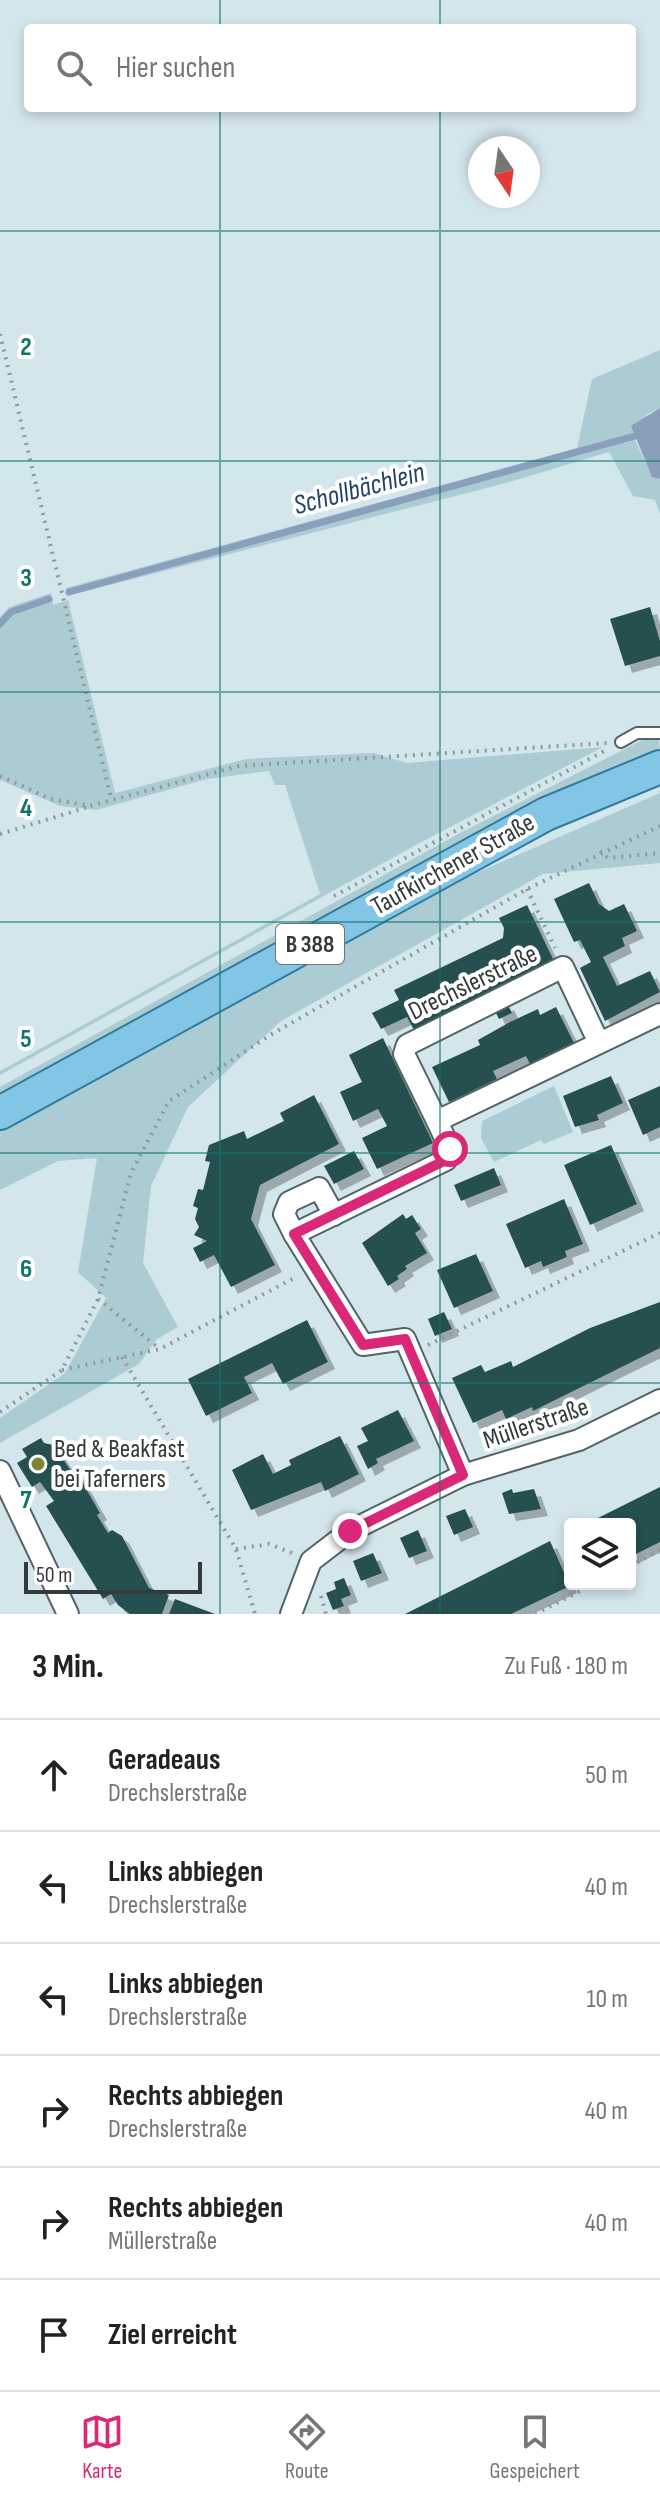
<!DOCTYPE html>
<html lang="de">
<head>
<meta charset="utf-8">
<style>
  :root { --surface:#fff; --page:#f6f6f6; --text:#222; --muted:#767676; --line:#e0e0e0; --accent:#db2777 }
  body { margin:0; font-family:"Sofia Sans Condensed",sans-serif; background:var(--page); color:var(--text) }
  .controls { position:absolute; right:24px; bottom:24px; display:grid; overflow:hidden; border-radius:8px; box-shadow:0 4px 12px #0003 }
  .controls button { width:72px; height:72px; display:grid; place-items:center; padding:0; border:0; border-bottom:2px solid var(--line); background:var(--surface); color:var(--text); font:40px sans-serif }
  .compass { position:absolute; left:468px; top:136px; width:72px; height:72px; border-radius:50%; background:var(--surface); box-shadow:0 4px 12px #0003; rotate:167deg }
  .scale { position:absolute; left:24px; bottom:20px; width:178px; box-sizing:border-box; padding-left:8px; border:4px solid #323a3c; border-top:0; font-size:22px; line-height:28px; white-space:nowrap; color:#323a3c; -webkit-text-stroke:6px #fff; paint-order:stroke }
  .stop { position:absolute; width:24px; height:24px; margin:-18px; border:6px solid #db2777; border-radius:50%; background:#fff }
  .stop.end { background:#db2777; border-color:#fff; box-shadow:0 2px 8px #0008 }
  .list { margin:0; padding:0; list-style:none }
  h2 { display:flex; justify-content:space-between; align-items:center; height:104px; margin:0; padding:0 32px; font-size:34px }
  h2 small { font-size:26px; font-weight:400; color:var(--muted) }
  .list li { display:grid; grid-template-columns:52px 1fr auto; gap:24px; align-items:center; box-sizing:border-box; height:112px; padding:0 32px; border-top:2px solid var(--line) }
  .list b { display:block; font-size:30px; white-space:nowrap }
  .list p { margin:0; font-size:26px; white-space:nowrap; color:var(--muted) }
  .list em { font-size:26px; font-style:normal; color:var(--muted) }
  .icon { flex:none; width:44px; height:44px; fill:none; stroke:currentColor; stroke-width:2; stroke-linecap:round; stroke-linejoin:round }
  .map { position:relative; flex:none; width:660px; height:1614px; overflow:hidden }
  .search { position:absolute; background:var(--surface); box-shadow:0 4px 12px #0003; left:24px; right:24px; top:24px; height:88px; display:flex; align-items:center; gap:20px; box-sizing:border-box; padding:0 28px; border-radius:8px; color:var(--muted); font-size:30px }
  .sheet { height:776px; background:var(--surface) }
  nav { display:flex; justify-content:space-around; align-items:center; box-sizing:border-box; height:112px; border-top:2px solid var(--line); background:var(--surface); font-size:22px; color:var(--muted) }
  nav a { display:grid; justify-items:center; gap:4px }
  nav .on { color:var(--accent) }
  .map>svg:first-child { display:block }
  .green { fill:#acccd4 }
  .water { fill:#899fbb }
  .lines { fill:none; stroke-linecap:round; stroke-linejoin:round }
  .stream { stroke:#899fbb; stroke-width:7 }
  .building { fill:#255050; filter:url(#shadow) }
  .lane-casing { stroke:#536469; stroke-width:14 }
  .street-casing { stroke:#536469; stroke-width:24 }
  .primary-casing { stroke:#2f7b9f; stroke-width:36 }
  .path { stroke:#8b999c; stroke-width:4; stroke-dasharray:2 6; stroke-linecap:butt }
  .lane { stroke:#fff; stroke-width:10 }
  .street { stroke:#fff; stroke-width:20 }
  .primary { stroke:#82c5e5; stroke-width:32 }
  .route { stroke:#db2777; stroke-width:10 }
  .grid { fill:none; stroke:#0f766e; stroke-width:2; stroke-opacity:0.55 }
  .poi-dot { fill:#7d8530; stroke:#fff; stroke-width:3 }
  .labels { text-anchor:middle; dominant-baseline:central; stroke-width:8; stroke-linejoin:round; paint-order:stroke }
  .shield { fill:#fff; stroke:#707576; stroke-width:2 }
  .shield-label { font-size:24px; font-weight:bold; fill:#323a3c }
  .street-label { font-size:26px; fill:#323a3c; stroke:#fff }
  .poi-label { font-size:26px; fill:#323a3c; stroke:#fff; text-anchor:start }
  .water-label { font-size:28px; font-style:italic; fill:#23436b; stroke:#fff }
  .grid-label { font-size:26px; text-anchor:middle; font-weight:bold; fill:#0f766e; stroke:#fff; stroke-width:8; stroke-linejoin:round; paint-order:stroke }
</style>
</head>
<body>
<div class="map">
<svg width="660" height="1614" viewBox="0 0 660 1614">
  <defs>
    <filter id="shadow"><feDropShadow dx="7" dy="7" stdDeviation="0" flood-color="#0004"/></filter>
  </defs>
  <rect width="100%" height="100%" fill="#d3e6eb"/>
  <g class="green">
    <path d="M660,350V408L647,414L634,438L652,476L660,479V514L655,500L633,496L609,452L506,483L67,596L66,588L577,448L592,379Z"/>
    <path d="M51,593L53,605L68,600L115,793L246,759L373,753L407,763L603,747L416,845L0,1075V1071L320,894L285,785H275L269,771L207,779L96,810L60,806L0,780V617L9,607Z"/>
    <path d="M648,737L659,740L660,751L524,808L0,1098V1087L458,834Z"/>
    <path d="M660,793V863L543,874L281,1021L188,1107L151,1186L143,1263L178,1327L157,1339L139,1364L0,1443V1418L65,1373L106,1298L78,1272L97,1158L58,1161L0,1190V1129L428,894Z"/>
    <path d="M554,1086L573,1132L544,1144L541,1140L494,1162L481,1138L482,1121Z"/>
  </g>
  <path class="water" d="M660,408V479L652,477L631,426Z"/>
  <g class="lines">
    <g class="stream">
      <path d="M69,592L660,429"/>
      <path d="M0,624L11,612L49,599"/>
    </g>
  </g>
  <g class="building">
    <path d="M650,607L660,641V656L625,666L610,619Z"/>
    <path d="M589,883L599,904L609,911L624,904L637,931L622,938L625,946L603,957L617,986L650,971L660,992L605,1021L580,968L591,962L580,940L574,942L554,899Z"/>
    <path d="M527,905L555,963L414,1030L407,1017L381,1029L372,1013L399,1000L394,990L503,938L504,928L499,918Z"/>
    <path d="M507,1003L512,1013L499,1019L494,1009Z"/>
    <path d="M556,1007L574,1043L530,1064L526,1056L493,1071L497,1079L449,1102L432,1067L480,1045L478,1040L510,1022L538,1009L540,1015Z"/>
    <path d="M383,1038L433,1143L377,1169L362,1138L387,1126L378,1109L353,1121L340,1092L362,1082L349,1055Z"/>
    <path d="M611,1076L623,1103L597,1115L599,1120L575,1127L563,1096Z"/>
    <path d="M660,1086V1127L643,1135L628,1100Z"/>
    <path d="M314,1095L339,1144L260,1185L251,1219L275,1265L231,1287L214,1255L200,1262L193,1248L207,1241L194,1235L199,1227L195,1219L198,1208L193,1206L198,1189L203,1190L210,1162L205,1161L209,1145L244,1131L247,1139L284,1121L280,1113Z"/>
    <path d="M611,1145L637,1204L590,1225L564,1165Z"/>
    <path d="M354,1151L364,1169L334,1184L324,1166Z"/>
    <path d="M494,1168L501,1185L461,1201L454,1185Z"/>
    <path d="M564,1199L583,1244L565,1251L567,1257L543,1267L541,1261L525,1268L506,1224Z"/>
    <path d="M403,1214L406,1219L412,1215L421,1229L415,1233L427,1253L405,1266L407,1269L397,1276L399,1279L388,1286L362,1243Z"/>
    <path d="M476,1254L493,1291L454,1308L437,1270Z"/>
    <path d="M660,1302V1348L533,1411L532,1407L506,1419L502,1410L473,1423L452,1378L481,1365L485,1372L511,1361L513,1367L590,1328Z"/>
    <path d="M444,1312L452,1329L435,1336L428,1319Z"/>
    <path d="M307,1320L328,1362L283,1384L272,1363L244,1377L252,1393L206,1416L188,1379Z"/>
    <path d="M398,1410L414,1441L376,1459L378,1463L368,1469L357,1446L368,1441L361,1428Z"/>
    <path d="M340,1436L359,1474L325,1491L321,1482L251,1510L232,1470L263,1454L273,1474L291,1465L289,1460Z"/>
    <path d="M41,1438L44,1443L53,1445L74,1475L77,1473L100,1513L97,1515L108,1533L112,1530L122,1536L149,1588L169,1595L162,1614H130L118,1605L111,1594L103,1599L46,1506L54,1501L40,1482L32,1487L17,1463L27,1457L22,1449Z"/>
    <path d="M660,1487V1542L630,1557V1524H586Z"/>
    <path d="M512,1489L513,1493L534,1489L541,1509L509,1514L502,1493Z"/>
    <path d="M465,1509L473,1527L454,1535L446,1516Z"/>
    <path d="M418,1530L427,1551L409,1558L400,1538Z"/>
    <path d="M550,1541L570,1586L511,1614H405Z"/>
    <path d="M373,1553L382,1573L361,1581L353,1561Z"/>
    <path d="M344,1578L351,1595L341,1599L344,1606L333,1610L326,1593L336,1589L334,1582Z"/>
    <path d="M175,1599L215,1614H169Z"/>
  </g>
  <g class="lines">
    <g class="lane-casing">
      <path id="lane" d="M621,742L637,733H660"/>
    </g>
    <g class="street-casing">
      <g id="street">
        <path d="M437,1121L404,1054L407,1045L563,967L599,1043"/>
        <path d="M294,1234L284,1214L289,1202L319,1188L334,1215"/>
        <path d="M0,1471L68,1614"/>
        <path d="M463,1475L405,1339L363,1345L294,1234L446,1160L450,1149L437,1121L660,1014"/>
        <path d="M291,1614L311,1561L350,1531L463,1475L579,1440L660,1400"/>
      </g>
    </g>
    <g class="primary-casing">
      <path id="primary" d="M0,1113L546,814L660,767"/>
    </g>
    <g class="path">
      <path d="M0,334L111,798"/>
      <path d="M0,776L51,799L90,806L239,766L607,743"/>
      <path d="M0,834L88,807"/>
      <path d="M600,851L608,858L660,853"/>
      <path d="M527,889L555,948"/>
      <path d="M334,896L608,749"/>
      <path d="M98,1299L160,1349"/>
      <path d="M428,1345L660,1233"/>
      <path d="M122,1357L236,1549L255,1614"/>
      <path d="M62,1370L160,1349L296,1277"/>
      <path d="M0,1412L62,1370L98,1299L131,1173L169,1101L272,1034L527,889L660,826"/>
      <path d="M236,1549L269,1544L292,1553"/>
      <path d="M630,1566L660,1550"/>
      <path d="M321,1596L326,1614"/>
      <path d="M535,1614L594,1584"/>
    </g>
    <use href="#lane" class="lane"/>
    <use href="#street" class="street"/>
    <use href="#primary" class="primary"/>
  </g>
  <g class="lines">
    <path class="route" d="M350,1531L463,1475L405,1339L363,1345L294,1234L446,1160L450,1149"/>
  </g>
  <path class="grid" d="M220,0V28M440,0V28M220,108V1614M440,108V1614M0,231H660M0,461H660M0,692H660M0,922H660M0,1153H660M0,1383H660"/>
  <circle class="poi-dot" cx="38" cy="1464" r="8"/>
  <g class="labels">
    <rect class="shield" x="276" y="924" width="68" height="40" rx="6"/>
    <g class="shield-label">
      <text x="310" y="944">B 388</text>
    </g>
    <g class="street-label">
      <text transform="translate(453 865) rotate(-29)">Taufkirchener Straße</text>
      <text transform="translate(473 983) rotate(-26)">Drechslerstraße</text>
      <text transform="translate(536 1424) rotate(-19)">Müllerstraße</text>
    </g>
    <g class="poi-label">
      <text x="54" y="1449">Bed &amp; Beakfast<tspan x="54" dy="30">bei Taferners</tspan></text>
    </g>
    <g class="water-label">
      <text transform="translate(359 489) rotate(-15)">Schollbächlein</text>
    </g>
  </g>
  <g class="grid-label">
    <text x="26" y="355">2</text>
    <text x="26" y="586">3</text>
    <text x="26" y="816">4</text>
    <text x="26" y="1047">5</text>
    <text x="26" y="1277">6</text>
    <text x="26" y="1508">7</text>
  </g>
</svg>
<div class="controls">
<button><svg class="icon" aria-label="layers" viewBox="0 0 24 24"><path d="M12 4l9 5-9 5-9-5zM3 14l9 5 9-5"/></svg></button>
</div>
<svg class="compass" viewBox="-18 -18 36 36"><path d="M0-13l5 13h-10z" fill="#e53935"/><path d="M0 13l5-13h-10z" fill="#767676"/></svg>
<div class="scale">50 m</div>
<div class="stop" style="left:450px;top:1149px"></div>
<div class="stop end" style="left:350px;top:1531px"></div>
<div class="search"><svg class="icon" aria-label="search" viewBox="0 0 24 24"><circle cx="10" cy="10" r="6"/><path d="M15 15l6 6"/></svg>Hier suchen</div>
</div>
<section class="sheet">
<h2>3 Min.<small>Zu Fuß · 180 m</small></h2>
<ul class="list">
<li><svg class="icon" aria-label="ahead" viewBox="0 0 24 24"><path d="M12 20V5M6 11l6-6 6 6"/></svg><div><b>Geradeaus</b><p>Drechslerstraße</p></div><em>50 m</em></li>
<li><svg class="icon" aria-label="left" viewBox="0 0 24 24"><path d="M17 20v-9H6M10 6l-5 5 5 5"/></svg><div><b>Links abbiegen</b><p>Drechslerstraße</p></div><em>40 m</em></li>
<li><svg class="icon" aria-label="left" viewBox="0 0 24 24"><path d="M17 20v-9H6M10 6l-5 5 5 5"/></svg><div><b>Links abbiegen</b><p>Drechslerstraße</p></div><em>10 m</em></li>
<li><svg class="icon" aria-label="right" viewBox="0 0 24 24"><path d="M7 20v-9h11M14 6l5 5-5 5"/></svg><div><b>Rechts abbiegen</b><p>Drechslerstraße</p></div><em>40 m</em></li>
<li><svg class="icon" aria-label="right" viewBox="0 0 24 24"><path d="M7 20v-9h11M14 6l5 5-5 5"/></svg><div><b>Rechts abbiegen</b><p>Müllerstraße</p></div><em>40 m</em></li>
<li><svg class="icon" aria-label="arrive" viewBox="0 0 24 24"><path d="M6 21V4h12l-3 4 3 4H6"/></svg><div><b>Ziel erreicht</b></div></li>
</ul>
</section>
<nav>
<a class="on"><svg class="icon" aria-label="map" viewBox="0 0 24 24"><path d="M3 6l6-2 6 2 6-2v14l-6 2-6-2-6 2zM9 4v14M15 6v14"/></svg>Karte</a>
<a><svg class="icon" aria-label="directions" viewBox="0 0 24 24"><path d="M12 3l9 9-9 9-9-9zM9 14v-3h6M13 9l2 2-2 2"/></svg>Route</a>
<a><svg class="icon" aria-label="saved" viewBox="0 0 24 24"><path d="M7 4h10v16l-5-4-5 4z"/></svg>Gespeichert</a>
</nav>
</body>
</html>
